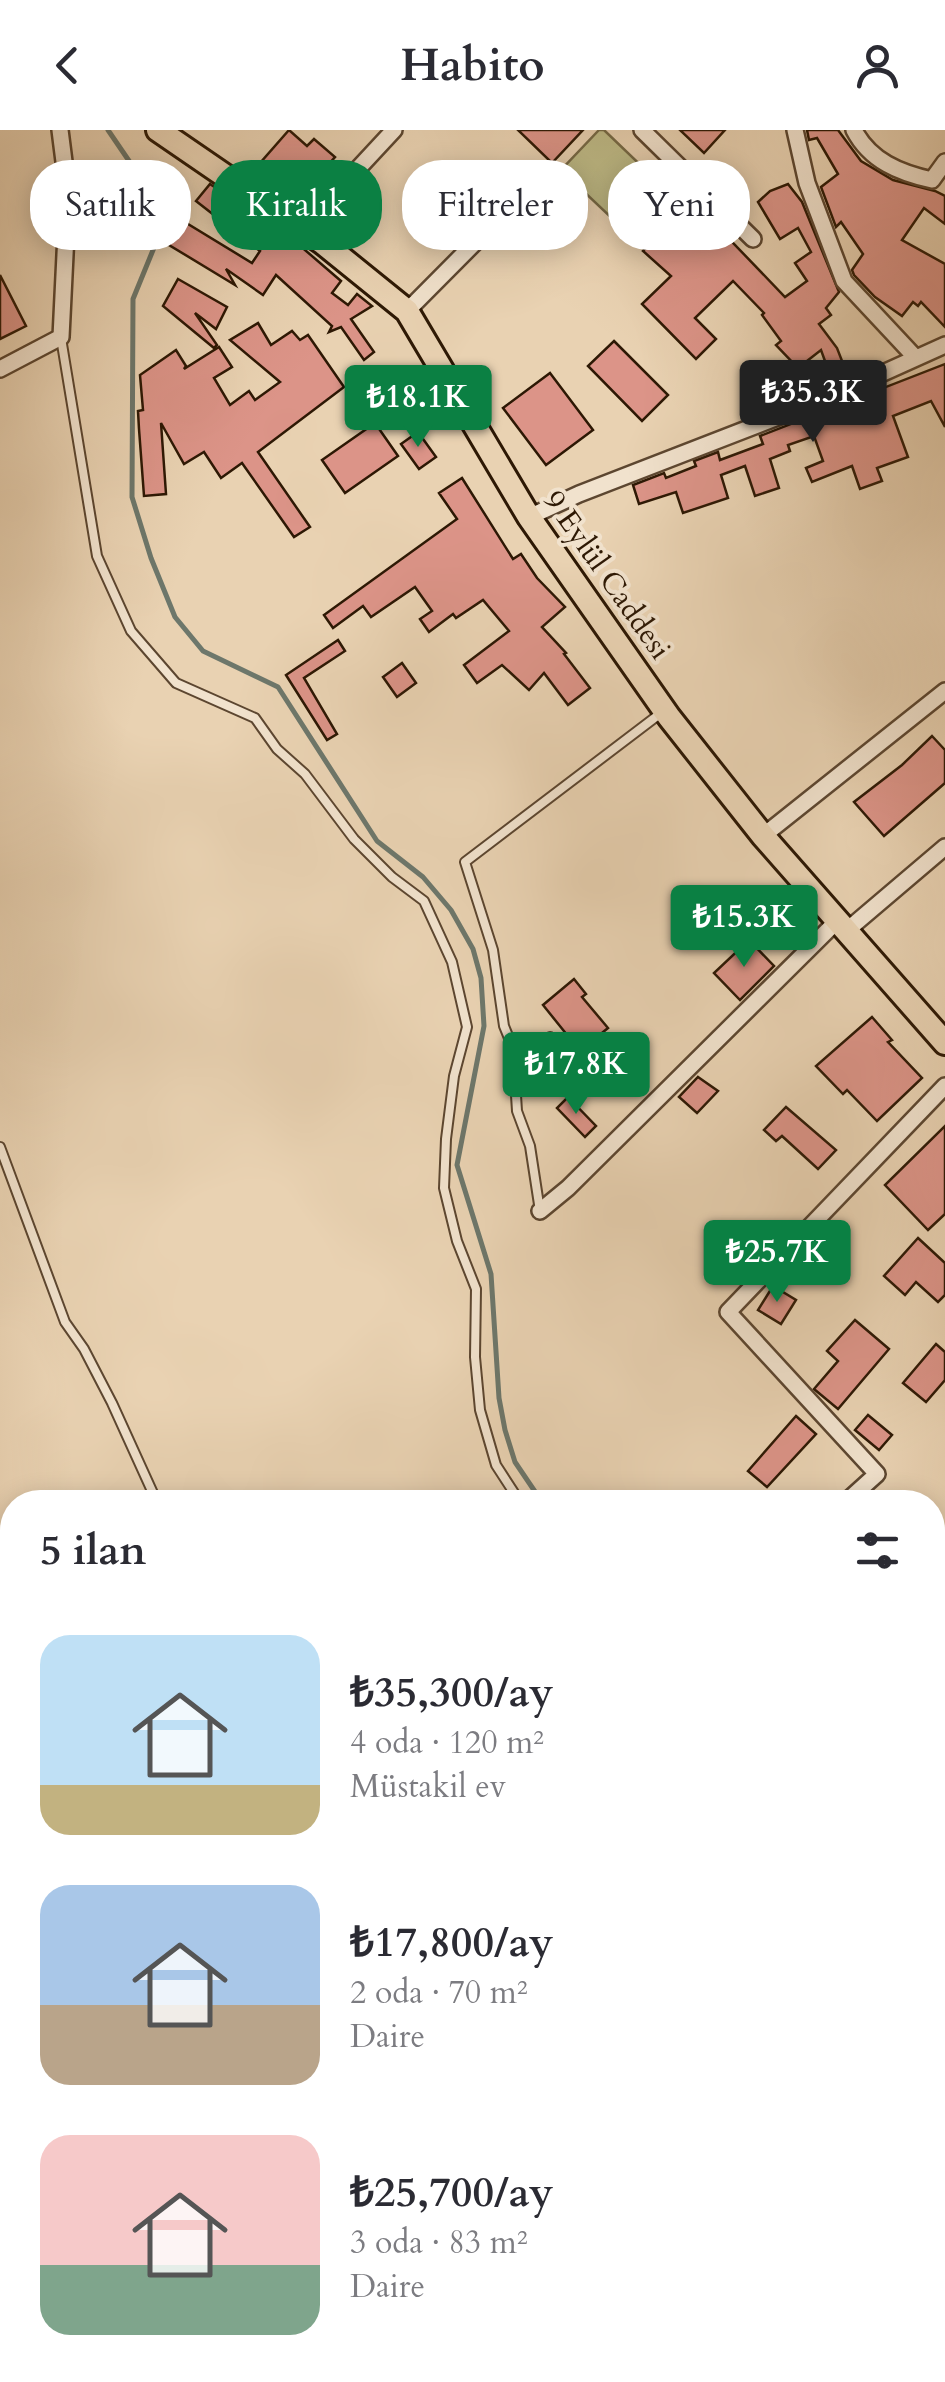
<!DOCTYPE html>
<html lang="tr">
<head>
<meta charset="utf-8">
<style>
  :root { --surface:#fff; --page:#f2f2f3; --text:#2b2b33; --muted:#7c7c81; --accent:#0b8043 }
  body { margin:0; font-family:Cardo,serif; background:var(--page); color:var(--text); height:100vh; display:flex; flex-direction:column; font-size:38px; white-space:nowrap }
  * { box-sizing:border-box; margin:0 }
  p { font-size:32px; color:var(--muted) }
  .icon { flex:none; width:55px; height:55px; fill:none; stroke:currentColor; stroke-width:2; stroke-linecap:round; stroke-linejoin:round }
  .map { position:relative; flex:1; overflow:hidden }
  .side { position:absolute; left:0px; top:1360px; width:945px; height:892px; display:flex; flex-direction:column; background:var(--surface); border-radius:40px 40px 0 0; box-shadow:0 5px 25px #0003 }
  .side>* { flex:none }
  .banner { position:absolute; left:30px; top:30px; width:885px; height:90px; display:flex; gap:20px }
  .price { position:absolute; translate:-50% -85px; padding:0 22px; border-radius:10px; background:var(--accent); color:#fff; font-size:32px; line-height:65px; filter:drop-shadow(0 2px 5px #0008) }
  .price::after { content:''; position:absolute; left:50%; top:60px; width:30px; height:22px; margin-left:-15px; background:inherit; clip-path:polygon(0 0,100% 0,50% 100%) }
  .price.selected { background:#222; color:#fff }
  ul { padding:0; list-style:none }
  li { display:flex; align-items:center; gap:30px; height:250px; padding:0 40px }
  li span { display:grid; place-items:center; flex:none; width:280px; height:200px; border-radius:30px; color:#555 }
  li>.icon { margin-inline-start:auto }
  span .icon { width:120px; height:120px; fill:#fffc; stroke-width:1 }
  li b { font-size:42px }
  h2 { display:flex; justify-content:space-between; align-items:center; height:120px; padding:0 40px; font-size:42px }
  .tag { padding:0 35px; border-radius:40px; background:var(--surface); box-shadow:0 5px 25px #0003; font-size:35px; line-height:90px }
  .tag.selected { background:var(--accent); color:#fff }
  header { display:flex; justify-content:space-between; align-items:center; height:130px; padding:0 40px; background:var(--surface); font-size:45px; font-weight:600 }
  .map>svg:first-child { display:block }
  .green { fill:#bdba87; stroke:#756946; stroke-width:2.5 }
  .lines { fill:none; stroke-linecap:round; stroke-linejoin:round }
  .stream { stroke:#6d776b; stroke-width:5 }
  .building { fill:#dc9488; stroke:#2d1804; stroke-width:2.5 }
  .service-casing { stroke:#5c4630; stroke-width:12 }
  .minor-casing { stroke:#5c4630; stroke-width:20 }
  .primary-casing { stroke:#2d1804; stroke-width:28 }
  .service { stroke:#f1e2cd; stroke-width:8 }
  .minor { stroke:#f1e2cd; stroke-width:15 }
  .primary { stroke:#e9d2b2; stroke-width:22 }
  .labels { text-anchor:middle; dominant-baseline:central; stroke-width:8; stroke-linejoin:round; paint-order:stroke }
  .street-label { font-size:30px; fill:#2d1804; stroke:#f1e2cd }
</style>
</head>
<body>
<header><svg class="icon" aria-label="back" viewBox="0 0 24 24"><path d="M15 5l-7 7 7 7"/></svg>Habito<svg class="icon" aria-label="person" viewBox="0 0 24 24"><circle cx="12" cy="8" r="4"/><path d="M4 21q1-7 8-7t8 7"/></svg></header>
<div class="map">
<svg width="945" height="2252" viewBox="0 0 945 2252">
  <rect width="100%" height="100%" fill="#e9d2b2"/>
  <filter id="stains"><feTurbulence type="fractalNoise" baseFrequency=".002" numOctaves="4"/><feColorMatrix values="0 0 0 0 .2 0 0 0 0 .09 0 0 0 0 .02 0 0 0 .5 -.17"/></filter>
  <radialGradient id="worn" r=".72"><stop offset=".6" stop-color="#630" stop-opacity="0"/><stop offset="1" stop-color="#630" stop-opacity=".3"/></radialGradient>
  <!-- green -->
  <g class="green">
    <path d="M 599,0 L 604,0 L 678,71 L 638,113 L 561,40 Z"/>
    <path d="M 933,1740 L 945,1741 L 945,1871 L 933,1861 Z"/>
  </g>
  <g class="lines">
    <!-- stream -->
    <g class="stream">
      <path d="M 108,0 L 140,47 L 160,103 L 133,169 L 132,367 L 151,428 L 175,487 L 203,521 L 278,557 L 377,711 L 423,747 L 451,780 L 473,819 L 481,848 L 484,896 L 457,1035 L 491,1144 L 499,1268 L 505,1300 L 515,1332 L 542,1372"/>
      <path d="M 932,1722 L 945,1725"/>
    </g>
  </g>
  <!-- building -->
  <g class="building">
    <path d="M 289,0 L 307,16 L 314,9 L 335,27 L 293,74 L 253,41 Z"/>
    <path d="M 518,0 L 583,0 L 552,33 Z"/>
    <path d="M 680,0 L 725,0 L 704,23 Z"/>
    <path d="M 807,0 L 838,0 L 861,31 L 893,50 L 935,61 L 945,66 L 945,94 L 924,78 L 902,110 L 945,134 L 945,197 L 921,172 L 918,176 L 913,172 L 902,186 L 875,167 L 854,145 L 852,140 L 863,124 L 841,92 L 836,97 L 821,57 L 838,44 L 817,8 L 809,10 Z"/>
    <path d="M 210,54 L 298,114 L 341,151 L 332,163 L 348,175 L 357,164 L 372,176 L 351,189 L 374,222 L 364,230 L 341,197 L 329,202 L 332,196 L 276,145 L 263,165 L 226,139 L 235,155 L 169,115 L 183,91 L 252,133 L 260,121 L 196,71 Z"/>
    <path d="M 788,54 L 802,72 L 839,162 L 826,178 L 831,185 L 819,194 L 837,218 L 844,236 L 829,242 L 821,220 L 798,238 L 776,215 L 781,211 L 762,185 L 764,183 L 733,151 L 695,188 L 716,209 L 696,229 L 642,174 L 671,146 L 643,121 L 663,100 L 669,105 L 700,73 L 715,88 L 712,91 L 785,167 L 807,151 L 795,133 L 811,122 L 798,98 L 780,109 L 758,72 L 770,61 Z"/>
    <path d="M 0,145 L 26,196 L 0,209 Z"/>
    <path d="M 178,149 L 227,177 L 216,199 L 195,183 L 217,215 L 214,218 L 163,176 Z"/>
    <path d="M 258,193 L 271,215 L 292,201 L 300,210 L 308,205 L 344,257 L 258,322 L 310,397 L 294,407 L 242,333 L 221,348 L 204,322 L 184,334 L 161,293 L 166,364 L 144,366 L 139,299 L 138,281 L 143,280 L 140,245 L 176,220 L 186,236 L 184,239 L 219,217 L 232,237 L 214,248 L 230,275 L 249,261 L 255,270 L 280,252 L 230,210 Z"/>
    <path d="M 614,211 L 668,265 L 642,291 L 588,236 Z"/>
    <path d="M 945,234 L 945,297 L 931,271 L 893,286 L 908,327 L 877,338 L 882,351 L 860,359 L 852,336 L 812,352 L 806,338 L 823,331 L 814,306 L 788,315 L 790,321 L 770,329 L 779,358 L 755,366 L 745,336 L 721,345 L 728,368 L 683,383 L 676,362 L 639,374 L 633,355 L 664,343 L 666,348 L 696,336 L 694,331 L 718,322 L 720,330 L 763,314 L 760,306 Z"/>
    <path d="M 550,243 L 593,300 L 546,335 L 503,278 Z"/>
    <path d="M 394,252 L 419,268 L 409,286 L 383,270 Z"/>
    <path d="M 375,293 L 398,326 L 345,363 L 322,330 Z"/>
    <path d="M 418,302 L 436,327 L 419,339 L 401,314 Z"/>
    <path d="M 462,348 L 513,429 L 521,424 L 537,448 L 565,477 L 542,497 L 566,523 L 564,524 L 590,558 L 568,575 L 544,543 L 529,560 L 502,535 L 477,553 L 464,535 L 509,501 L 483,470 L 456,488 L 453,484 L 429,502 L 420,489 L 432,481 L 415,457 L 371,487 L 363,476 L 333,498 L 324,485 L 457,389 L 439,363 Z"/>
    <path d="M 338,510 L 345,521 L 304,548 L 337,604 L 327,610 L 286,545 Z"/>
    <path d="M 402,533 L 416,553 L 397,567 L 383,547 Z"/>
    <path d="M 932,606 L 945,620 L 945,653 L 884,706 L 854,672 L 902,635 Z"/>
    <path d="M 763,769 L 777,784 L 750,810 L 736,795 Z"/>
    <path d="M 749,810 L 774,836 L 740,870 L 714,843 Z"/>
    <path d="M 574,849 L 586,864 L 582,867 L 608,898 L 580,921 L 543,875 Z"/>
    <path d="M 872,887 L 892,910 L 888,912 L 922,948 L 877,991 L 847,960 L 843,964 L 816,936 Z"/>
    <path d="M 623,924 L 642,945 L 622,964 L 602,943 Z"/>
    <path d="M 698,947 L 718,961 L 697,983 L 679,967 Z"/>
    <path d="M 568,967 L 596,996 L 585,1007 L 557,978 Z"/>
    <path d="M 786,977 L 836,1020 L 818,1039 L 782,1006 L 776,1011 L 764,1000 Z"/>
    <path d="M 945,996 L 945,1084 L 928,1100 L 885,1055 Z"/>
    <path d="M 918,1108 L 945,1133 L 945,1165 L 938,1172 L 916,1152 L 905,1165 L 884,1146 Z"/>
    <path d="M 773,1156 L 796,1170 L 781,1194 L 758,1180 Z"/>
    <path d="M 855,1190 L 889,1219 L 838,1279 L 814,1259 L 838,1231 L 827,1221 Z"/>
    <path d="M 936,1214 L 945,1222 L 945,1250 L 926,1272 L 903,1253 Z"/>
    <path d="M 868,1285 L 892,1305 L 879,1320 L 855,1300 Z"/>
    <path d="M 796,1286 L 816,1304 L 767,1357 L 748,1341 Z"/>
  </g>
  <g class="lines">
    <defs>
      <g id="service">
        <path d="M 61,208 L 97,426 L 131,501 L 176,553 L 255,588 L 277,619 L 305,644 L 354,709 L 392,747 L 424,771 L 452,832 L 467,897 L 454,946 L 446,1009 L 444,1058 L 457,1111 L 476,1159 L 475,1227 L 480,1280 L 496,1335 L 520,1372"/>
        <path d="M 515,938 L 550,907"/>
        <path d="M 0,1017 L 65,1192 L 84,1219 L 112,1273 L 157,1372"/>
        <path d="M 540,1081 L 530,1016 L 517,981 L 513,918 L 504,896 L 493,820 L 465,732 L 661,583"/>
        <path d="M 932,1692 L 945,1693"/>
      </g>
      <g id="minor">
        <path d="M 642,0 L 753,109"/>
        <path d="M 795,0 L 807,53 L 844,151 L 915,227"/>
        <path d="M 854,0 C 870,31 900,43 932,50 L 945,32"/>
        <path d="M 302,99 L 394,0"/>
        <path d="M 407,181 L 540,47"/>
        <path d="M 0,239 L 61,207 L 68,63 L 60,0"/>
        <path d="M 529,387 L 579,364 L 832,266 L 945,215"/>
        <path d="M 763,706 L 945,561"/>
        <path d="M 845,802 L 945,717"/>
        <path d="M 540,1081 L 568,1058 L 836,792"/>
        <path d="M 846,1372 L 877,1344 L 728,1182 L 945,956"/>
        <path d="M 0,1665 L 12,1694"/>
        <path d="M 932,1874 L 945,1884"/>
        <path d="M 0,2000 L 12,2046"/>
        <path d="M 932,2103 L 945,2094"/>
        <path d="M 66,2240 L 69,2252"/>
        <path d="M 392,2240 L 404,2252"/>
        <path d="M 361,2252 L 383,2240"/>
        <path d="M 722,2252 L 740,2240"/>
      </g>
      <path id="primary" d="M 158,0 L 323,113 L 407,181 L 529,387 L 669,587 L 763,706 L 945,913"/>
    </defs>
    <!-- service casing -->
    <use href="#service" class="service-casing"/>
    <!-- minor casing -->
    <use href="#minor" class="minor-casing"/>
    <!-- primary casing -->
    <use href="#primary" class="primary-casing"/>
    <!-- service -->
    <use href="#service" class="service"/>
    <!-- minor -->
    <use href="#minor" class="minor"/>
    <!-- primary -->
    <use href="#primary" class="primary"/>
  </g>
  <g class="labels">
    <!-- street labels -->
    <g class="street-label">
      <text transform="translate(607 445) rotate(55)">9 Eylül Caddesi</text>
    </g>
  </g>
  <rect width="100%" height="100%" filter="url(#stains)"/>
  <rect width="100%" height="100%" fill="url(#worn)"/>
</svg>
<b class="price selected" style="left:813px;top:315px">₺35.3K</b>
<b class="price" style="left:418px;top:320px">₺18.1K</b>
<b class="price" style="left:744px;top:840px">₺15.3K</b>
<b class="price" style="left:576px;top:987px">₺17.8K</b>
<b class="price" style="left:777px;top:1175px">₺25.7K</b>
<div class="banner">
<a class="tag">Satılık</a>
<a class="tag selected">Kiralık</a>
<a class="tag">Filtreler</a>
<a class="tag">Yeni</a>
</div>
<section class="side">
<h2>5 ilan<svg class="icon" aria-label="filters" viewBox="0 0 24 24"><path d="M4 7h16M4 17h16"/><circle cx="9" cy="7" r="2"/><circle cx="15" cy="17" r="2"/></svg></h2>
<ul>
<li><span style="background:linear-gradient(#bfe0f5 75%,#c2b280 0)"><svg class="icon" aria-label="home" viewBox="0 0 24 24"><path d="M3 11l9-7 9 7M6 9v11h12V9"/></svg></span><div><b>₺35,300/ay</b><p>4 oda · 120 m²</p><p>Müstakil ev</p></div></li>
<li><span style="background:linear-gradient(#a9c7e8 60%,#b9a48a 0)"><svg class="icon" aria-label="home" viewBox="0 0 24 24"><path d="M3 11l9-7 9 7M6 9v11h12V9"/></svg></span><div><b>₺17,800/ay</b><p>2 oda · 70 m²</p><p>Daire</p></div></li>
<li><span style="background:linear-gradient(#f6c9c9 65%,#7fa58c 0)"><svg class="icon" aria-label="home" viewBox="0 0 24 24"><path d="M3 11l9-7 9 7M6 9v11h12V9"/></svg></span><div><b>₺25,700/ay</b><p>3 oda · 83 m²</p><p>Daire</p></div></li>
</ul>
</section>
</div>
</body>
</html>
